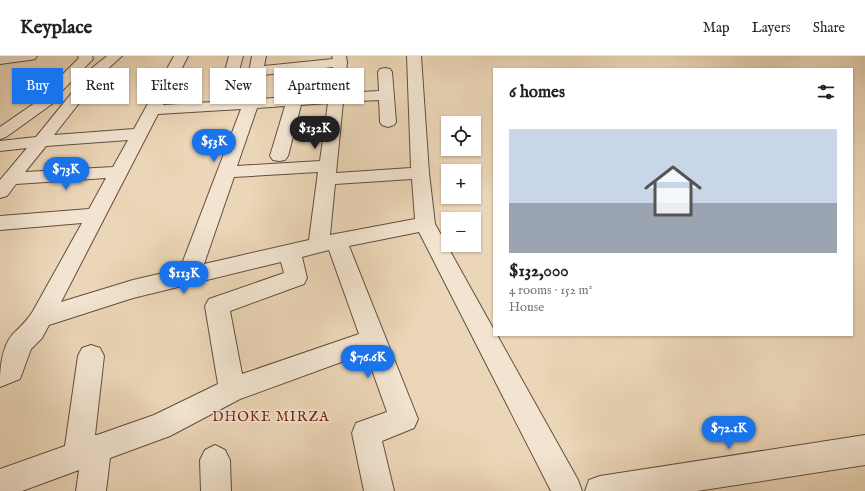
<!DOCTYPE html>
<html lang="en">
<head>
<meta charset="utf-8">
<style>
  :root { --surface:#fff; --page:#f6f6f6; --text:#222; --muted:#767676; --line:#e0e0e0; --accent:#1a73e8 }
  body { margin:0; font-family:"IM FELL English",serif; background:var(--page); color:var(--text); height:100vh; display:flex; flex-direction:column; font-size:15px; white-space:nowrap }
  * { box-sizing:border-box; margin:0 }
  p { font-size:13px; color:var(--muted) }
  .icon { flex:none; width:22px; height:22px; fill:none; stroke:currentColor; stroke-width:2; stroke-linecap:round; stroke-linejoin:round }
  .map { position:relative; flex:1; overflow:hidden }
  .drawer { position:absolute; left:493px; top:12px; width:360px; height:268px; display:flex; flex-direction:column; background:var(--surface); border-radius:0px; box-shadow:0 1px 3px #0004 }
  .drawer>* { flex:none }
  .guide { position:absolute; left:12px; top:12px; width:380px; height:36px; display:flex; gap:8px }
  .buttons { position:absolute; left:441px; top:60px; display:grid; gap:8px }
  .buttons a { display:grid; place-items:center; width:40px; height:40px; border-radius:0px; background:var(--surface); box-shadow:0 1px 3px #0004; font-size:20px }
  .price { position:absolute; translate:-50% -34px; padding:0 9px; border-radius:14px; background:var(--accent); color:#fff; font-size:13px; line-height:26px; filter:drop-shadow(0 1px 2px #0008) }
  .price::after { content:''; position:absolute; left:50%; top:24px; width:12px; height:9px; margin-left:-6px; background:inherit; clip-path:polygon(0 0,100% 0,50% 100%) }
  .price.on { background:#222; color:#fff }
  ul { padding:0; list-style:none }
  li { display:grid; align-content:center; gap:8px; height:212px; padding:0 16px }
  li+li { border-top:1px solid var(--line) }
  li span { display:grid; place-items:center; height:124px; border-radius:0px; color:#555 }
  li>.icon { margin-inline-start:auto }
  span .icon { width:72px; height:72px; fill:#fffc; stroke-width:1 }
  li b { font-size:17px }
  h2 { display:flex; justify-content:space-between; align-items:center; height:48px; padding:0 16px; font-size:17px }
  .pill { padding:0 14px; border-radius:0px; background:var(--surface); box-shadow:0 1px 3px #0004; font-size:14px; line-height:36px }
  .pill.on { background:var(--accent); color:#fff }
  header { display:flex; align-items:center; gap:24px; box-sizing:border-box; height:56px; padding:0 20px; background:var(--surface); border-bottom:1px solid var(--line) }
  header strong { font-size:19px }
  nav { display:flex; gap:22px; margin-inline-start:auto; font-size:14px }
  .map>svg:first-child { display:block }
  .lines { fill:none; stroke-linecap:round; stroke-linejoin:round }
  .minor-casing { stroke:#634e40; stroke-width:2 }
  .minor { fill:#f2e4d0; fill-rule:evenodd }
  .labels { text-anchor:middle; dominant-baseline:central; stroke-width:3; stroke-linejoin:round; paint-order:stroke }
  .near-neighbourhood-label { font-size:14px; letter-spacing:1px; fill:#7a1f14; stroke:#f2e4d0 }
</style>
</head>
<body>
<header>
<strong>Keyplace</strong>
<nav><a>Map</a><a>Layers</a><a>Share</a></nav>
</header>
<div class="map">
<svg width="865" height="435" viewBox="0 0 865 435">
  <rect width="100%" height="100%" fill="#ebd6b7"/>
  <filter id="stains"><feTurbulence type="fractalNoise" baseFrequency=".005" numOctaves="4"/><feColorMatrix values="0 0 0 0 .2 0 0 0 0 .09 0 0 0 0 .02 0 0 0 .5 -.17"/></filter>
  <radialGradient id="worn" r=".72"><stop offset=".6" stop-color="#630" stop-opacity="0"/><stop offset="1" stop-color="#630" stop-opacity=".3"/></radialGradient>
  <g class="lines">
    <defs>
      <g id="minor">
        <path d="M 0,0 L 37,0 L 35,3 L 30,4 L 0,8 Z"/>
        <path d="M 78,0 L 92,0 L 93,3 L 60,37 L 52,48 L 6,81 L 0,83 L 0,71 L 42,42 L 50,31 L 79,2 Z"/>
        <path d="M 107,0 L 122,0 L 102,18 L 54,79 L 134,73 L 174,0 L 188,0 L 163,49 L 244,44 L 252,0 L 266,0 L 264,10 L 333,3 L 332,0 L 346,0 L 347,6 L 344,37 L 379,35 L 378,16 L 380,13 L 385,12 L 390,13 L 392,16 L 396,66 L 394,69 L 388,71 L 382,69 L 380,66 L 379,44 L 343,46 L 336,117 L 411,112 L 407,0 L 421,0 L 429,117 L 435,168 L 494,274 L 494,279 L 497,279 L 578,424 L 582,435 L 551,435 L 419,176 L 349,190 L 418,363 L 414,372 L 382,385 L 394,435 L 364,435 L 352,377 L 356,367 L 387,356 L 366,297 L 240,343 L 170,380 L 110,402 L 106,435 L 76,435 L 79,414 L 22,435 L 0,435 L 0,413 L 65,390 L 78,300 L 82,292 L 91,289 L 100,292 L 104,300 L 95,379 L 97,379 L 154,359 L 218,328 L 205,250 L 209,243 L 284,217 L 281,206 L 133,242 L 49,269 L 42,282 L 31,293 L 20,323 L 0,331 C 0,314 1,293 12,279 C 20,271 27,265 33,255 L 82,167 L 0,174 L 0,160 L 89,153 L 106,122 L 16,128 L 7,140 L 0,142 L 0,124 L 27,92 L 0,95 L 0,85 L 36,81 L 92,12 ZM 333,11 L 329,38 L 259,43 L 263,19 ZM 328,47 L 320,105 L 237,110 L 257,52 L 285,50 L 270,100 L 273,104 L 279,105 L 285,104 L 288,100 L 301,49 ZM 241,53 L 180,213 L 133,224 L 61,246 L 158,58 ZM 128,84 L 113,111 L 25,116 L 46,90 ZM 318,116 L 309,184 L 204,208 L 234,121 ZM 412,123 L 415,163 L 330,179 L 335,128 ZM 329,194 L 359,278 L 242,318 L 230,255 L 304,228 L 307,222 L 302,201 Z"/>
        <path d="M 229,0 L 243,0 L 236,26 L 234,29 L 229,30 L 224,29 L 222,26 Z"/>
        <path d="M 865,379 L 865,409 L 697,435 L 585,435 L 589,424 L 600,420 Z"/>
        <path d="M 215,389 L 225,394 L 230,404 L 231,435 L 201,435 L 200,404 L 205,394 Z"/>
      </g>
    </defs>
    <!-- minor casing -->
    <use href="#minor" class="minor-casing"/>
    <!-- minor -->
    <use href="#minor" class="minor"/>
  </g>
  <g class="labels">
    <!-- near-neighbourhood labels -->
    <g class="near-neighbourhood-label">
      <text x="271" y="361">DHOKE MIRZA</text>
    </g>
  </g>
  <rect width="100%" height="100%" filter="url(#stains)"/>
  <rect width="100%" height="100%" fill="url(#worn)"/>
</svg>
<div class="buttons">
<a><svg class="icon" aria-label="locate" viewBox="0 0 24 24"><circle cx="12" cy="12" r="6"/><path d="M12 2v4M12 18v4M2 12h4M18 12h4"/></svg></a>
<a>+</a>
<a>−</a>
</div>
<b class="price on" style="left:315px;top:94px">$132K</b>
<b class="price" style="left:214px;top:107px">$53K</b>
<b class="price" style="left:66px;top:135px">$73K</b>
<b class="price" style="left:184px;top:239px">$113K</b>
<b class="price" style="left:368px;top:323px">$76.6K</b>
<b class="price" style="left:729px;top:394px">$72.1K</b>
<div class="guide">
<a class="pill on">Buy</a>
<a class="pill">Rent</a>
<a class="pill">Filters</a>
<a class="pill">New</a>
<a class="pill">Apartment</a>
</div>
<section class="drawer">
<h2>6 homes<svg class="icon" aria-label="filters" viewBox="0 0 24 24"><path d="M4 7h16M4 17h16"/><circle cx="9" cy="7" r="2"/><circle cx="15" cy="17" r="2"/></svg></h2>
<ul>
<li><span style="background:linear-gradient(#c9d6e8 60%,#9aa5b1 0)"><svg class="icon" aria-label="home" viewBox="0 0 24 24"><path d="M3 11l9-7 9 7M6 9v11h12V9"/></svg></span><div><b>$132,000</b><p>4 rooms · 152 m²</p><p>House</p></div></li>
</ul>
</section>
</div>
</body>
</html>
